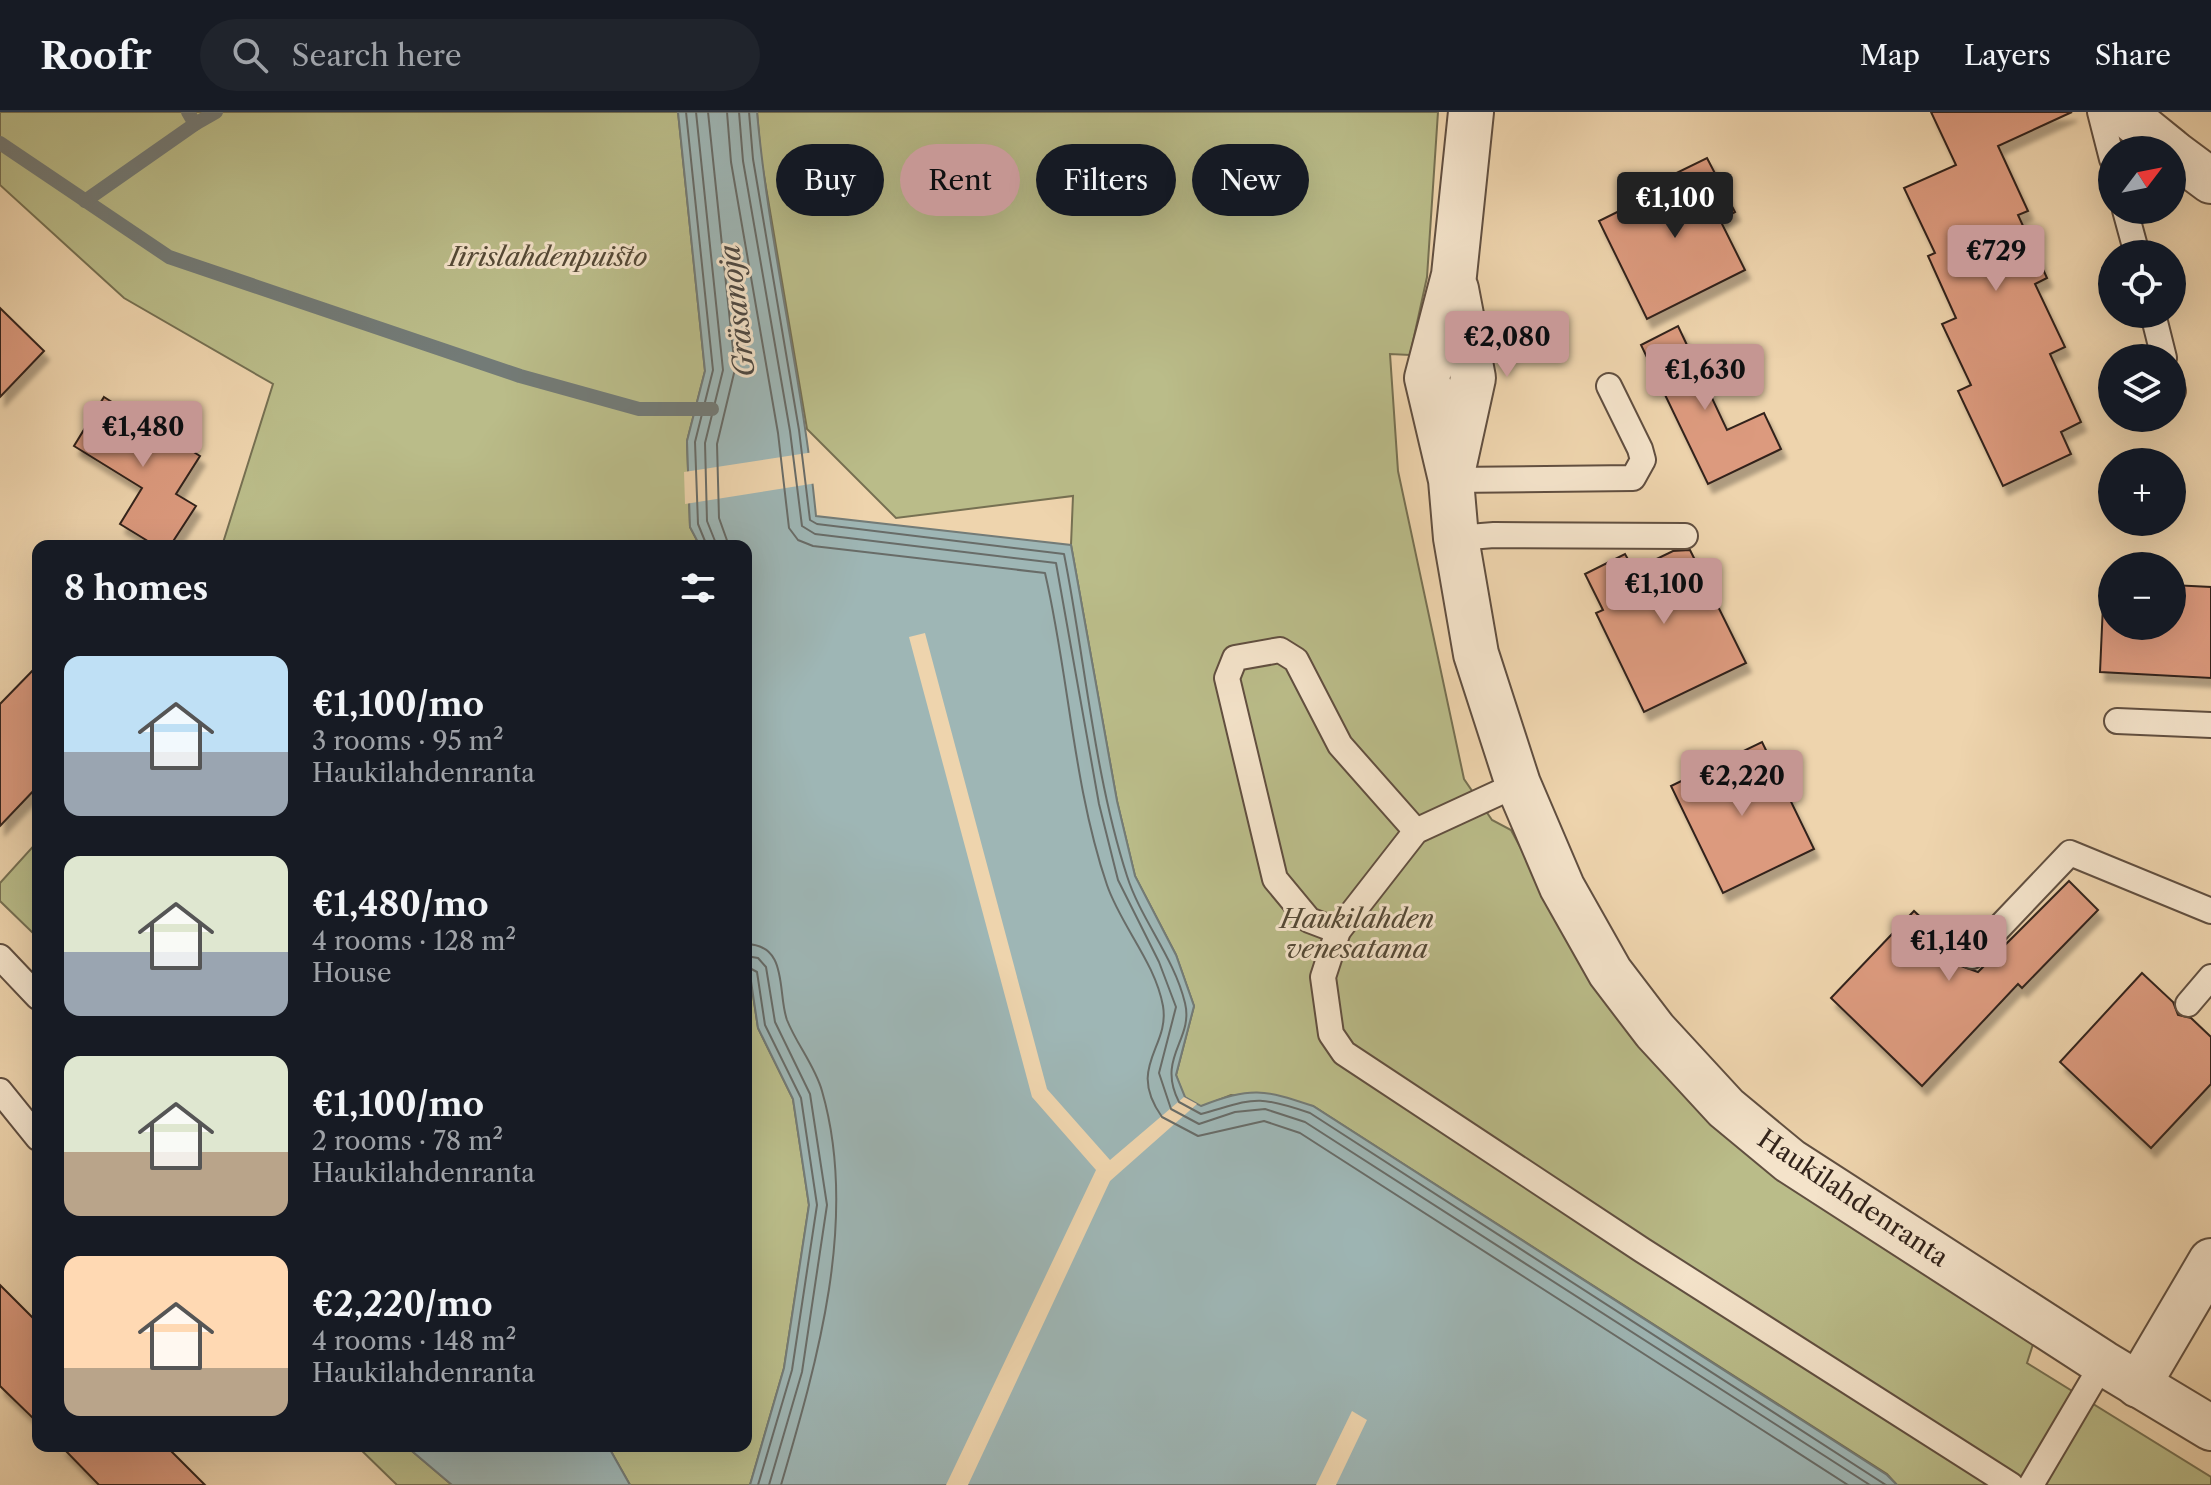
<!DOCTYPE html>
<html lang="en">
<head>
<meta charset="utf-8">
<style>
  :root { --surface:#171b24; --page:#20242c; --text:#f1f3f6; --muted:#9ea1a6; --line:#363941; --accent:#c59692 }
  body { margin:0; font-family:"Libre Caslon Text",serif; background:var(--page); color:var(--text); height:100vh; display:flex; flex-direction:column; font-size:30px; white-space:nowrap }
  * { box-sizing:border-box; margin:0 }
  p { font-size:26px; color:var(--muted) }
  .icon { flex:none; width:44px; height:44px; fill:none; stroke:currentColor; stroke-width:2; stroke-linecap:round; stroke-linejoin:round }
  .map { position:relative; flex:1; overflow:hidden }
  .panel { position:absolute; left:32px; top:428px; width:720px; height:912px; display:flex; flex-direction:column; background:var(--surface); border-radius:16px; box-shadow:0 8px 32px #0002 }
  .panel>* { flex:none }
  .guide { position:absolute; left:776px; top:32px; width:760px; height:72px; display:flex; gap:16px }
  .needle { width:52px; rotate:58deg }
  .tools { position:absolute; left:2098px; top:24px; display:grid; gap:16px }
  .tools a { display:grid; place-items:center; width:88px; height:88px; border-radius:50%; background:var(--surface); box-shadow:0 8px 32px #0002; font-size:40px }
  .price { position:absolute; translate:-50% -68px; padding:0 18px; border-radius:8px; background:var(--accent); color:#111; font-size:26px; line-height:52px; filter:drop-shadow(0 2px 4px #0008) }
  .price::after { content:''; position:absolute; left:50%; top:48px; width:24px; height:18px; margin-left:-12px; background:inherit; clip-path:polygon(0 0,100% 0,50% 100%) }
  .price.on { background:#222; color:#fff }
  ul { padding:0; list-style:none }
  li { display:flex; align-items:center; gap:24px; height:200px; padding:0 32px }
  li span { display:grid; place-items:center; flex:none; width:224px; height:160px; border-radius:16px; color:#555 }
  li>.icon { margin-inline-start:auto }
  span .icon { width:96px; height:96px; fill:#fffc; stroke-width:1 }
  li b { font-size:34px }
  h2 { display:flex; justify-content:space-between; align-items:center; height:96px; padding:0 32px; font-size:34px }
  .chip { padding:0 28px; border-radius:36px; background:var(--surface); box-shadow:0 8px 32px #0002; font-size:28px; line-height:72px }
  .chip.on { background:var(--accent); color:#111 }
  header { display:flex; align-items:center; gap:48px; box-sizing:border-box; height:112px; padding:0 40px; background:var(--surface); border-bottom:2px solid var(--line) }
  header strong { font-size:38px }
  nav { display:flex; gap:44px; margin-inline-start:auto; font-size:28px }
  .search { width:560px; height:72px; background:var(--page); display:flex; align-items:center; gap:20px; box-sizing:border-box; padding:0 28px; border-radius:44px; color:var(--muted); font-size:30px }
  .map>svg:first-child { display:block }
  .green { fill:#babc89; stroke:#767052; stroke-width:2 }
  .water { fill:#9eb6b5; stroke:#737b77; stroke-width:2 }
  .pier { fill:#eed4ad }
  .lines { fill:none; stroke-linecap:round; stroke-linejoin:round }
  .shore { stroke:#686c68; stroke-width:2 }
  .stream { stroke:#737b77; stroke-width:14 }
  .building { fill:#dc9a7e; stroke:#32231b; stroke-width:2; filter:url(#shadow) }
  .service-casing { stroke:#614f40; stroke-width:28 }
  .minor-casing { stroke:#614f40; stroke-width:48 }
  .tertiary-casing { stroke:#614f40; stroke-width:48 }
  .service { stroke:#f4e3ca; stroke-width:24 }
  .minor { stroke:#f4e3ca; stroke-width:44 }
  .tertiary { stroke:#f4e3ca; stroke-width:44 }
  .labels { text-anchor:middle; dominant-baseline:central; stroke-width:6; stroke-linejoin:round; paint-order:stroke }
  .park-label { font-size:26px; font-style:italic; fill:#544936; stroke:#f4e3ca }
  .street-label { font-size:26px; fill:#32231b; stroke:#f4e3ca }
  .water-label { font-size:28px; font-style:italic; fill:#4d4842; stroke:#f4e3ca }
</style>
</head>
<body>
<header>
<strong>Roofr</strong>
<div class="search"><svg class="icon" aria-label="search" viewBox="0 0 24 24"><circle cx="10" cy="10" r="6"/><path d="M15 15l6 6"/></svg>Search here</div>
<nav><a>Map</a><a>Layers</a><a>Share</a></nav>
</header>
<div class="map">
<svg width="2211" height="1373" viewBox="0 0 2211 1373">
  <defs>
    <filter id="shadow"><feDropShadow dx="5" dy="9" stdDeviation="2" flood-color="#0004"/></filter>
  </defs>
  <rect width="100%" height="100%" fill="#eed4ad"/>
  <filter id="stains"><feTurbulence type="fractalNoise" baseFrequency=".0025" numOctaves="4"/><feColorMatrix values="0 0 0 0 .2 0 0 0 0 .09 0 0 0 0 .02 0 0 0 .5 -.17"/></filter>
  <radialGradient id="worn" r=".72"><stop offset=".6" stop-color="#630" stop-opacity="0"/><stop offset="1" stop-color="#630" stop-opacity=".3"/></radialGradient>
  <!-- green -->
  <g class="green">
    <path d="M 0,0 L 678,0 L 705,259 L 687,329 L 690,415 L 700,434 L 222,434 L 273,272 L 124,186 L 0,73 Z"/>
    <path d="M 757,0 L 1438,0 L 1427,165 L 1410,243 L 1390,242 L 1398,359 L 1464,667 L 1492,708 L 1511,718 L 1573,833 L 1658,948 L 2035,1226 L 2027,1251 L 2211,1365 L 2211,1373 L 1897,1373 L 1887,1362 L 1313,994 L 1231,983 L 1201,995 L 1184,985 L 1176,963 L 1194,894 L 1176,843 L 1135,764 L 1117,689 L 1071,433 L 1073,384 L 896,406 L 807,317 L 761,46 Z"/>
    <path d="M 38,729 L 38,826 L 0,789 L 0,771 Z"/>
    <path d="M 746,836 L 758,916 L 793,987 L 809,1093 L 784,1256 L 750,1373 L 630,1373 L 608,1334 L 746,1334 Z"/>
    <path d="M 357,1334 L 406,1334 L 452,1373 L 397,1373 Z"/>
  </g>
  <!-- water -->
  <g class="water">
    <path d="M 678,0 L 757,0 C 769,135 803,268 816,404 L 1071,433 L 1117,689 L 1135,764 L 1176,843 L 1194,894 L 1176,963 L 1185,985 L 1201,994 C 1251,975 1263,977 1313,994 L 1887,1363 L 1897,1373 L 750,1373 L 784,1256 L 809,1093 L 793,987 L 758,916 L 746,836 L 746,434 L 700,434 L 690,415 L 687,329 L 705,259 Z"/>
    <path d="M 406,1334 L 608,1334 L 630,1373 L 452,1373 Z"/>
  </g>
  <!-- pier -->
  <g class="pier">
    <path d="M 814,340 L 817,371 L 685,392 L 684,360 Z"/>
    <path d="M 925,521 L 1047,977 L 1110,1048 L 1184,985 L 1197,992 L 1110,1069 L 968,1373 L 946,1373 L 1096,1058 L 1032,985 L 909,525 Z"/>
    <path d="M 1352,1299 L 1367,1308 L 1336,1373 L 1316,1373 Z"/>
  </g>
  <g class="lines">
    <!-- shore -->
    <g class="shore">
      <path d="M 686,0 L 713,258 L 695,330 L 698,412 L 707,434"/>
      <path d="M 696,0 L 723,258 L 705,331 L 707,409 L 717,434"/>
      <path d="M 708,0 L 735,257 L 717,332 L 719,406 L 729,434"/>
      <path d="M 727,0 L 731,50 L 778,321 L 789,416 L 798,428 L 813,434 L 1045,461 C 1069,564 1073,673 1107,773 C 1121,814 1155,850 1163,894 C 1170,936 1126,954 1162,1005 L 1198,1024 L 1264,1009 L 1300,1021 L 1848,1373"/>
      <path d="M 739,0 L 743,49 L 790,319 L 802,414 L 815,422 L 1056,451 L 1099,692 L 1118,768 L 1159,850 L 1176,895 L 1159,961 L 1171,997 L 1199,1012 L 1235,1000 L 1265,997 L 1305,1010 L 1870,1373"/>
      <path d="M 749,0 L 753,47 L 799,318 L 810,408 L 817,412 L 1064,442 C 1085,547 1094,662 1127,764 C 1141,808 1174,845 1185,891 C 1194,928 1156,945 1179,990 L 1201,1002 C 1255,987 1254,982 1310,1001 L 1886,1373"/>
      <path d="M 746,832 C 789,833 777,880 787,908 C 797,933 815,954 822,979 C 859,1107 817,1250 781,1373"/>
      <path d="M 746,844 L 758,846 L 766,855 L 775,910 L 810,982 L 827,1093 L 802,1260 L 769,1373"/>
      <path d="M 746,854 L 757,860 L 765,913 L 801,986 L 817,1093 L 792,1258 L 758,1373"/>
    </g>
    <!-- stream -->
    <g class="stream">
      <path d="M 195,12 L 216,0"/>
      <path d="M 0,31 L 169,145 L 520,264 L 639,297 L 712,297"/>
      <path d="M 85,89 L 195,12 L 188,0"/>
    </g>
  </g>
  <!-- building -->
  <g class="building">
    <path d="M 1931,0 L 2072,0 L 1998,34 L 2028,99 L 2018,103 L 2047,166 L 2035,172 L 2065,235 L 2050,242 L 2081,310 L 2061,320 L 2071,342 L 2003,374 L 1958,279 L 1971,273 L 1942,212 L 1956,206 L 1928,144 L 1935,141 L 1904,76 L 1956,53 Z"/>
    <path d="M 1707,46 L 1735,100 L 1720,108 L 1745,158 L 1647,207 L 1599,109 L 1660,79 L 1656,71 Z"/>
    <path d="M 0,196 L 44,239 L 0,285 Z"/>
    <path d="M 1678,214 L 1727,318 L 1764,301 L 1781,337 L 1708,372 L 1641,233 Z"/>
    <path d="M 104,285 L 153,316 L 169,311 L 176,329 L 200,344 L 176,382 L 196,394 L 170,434 L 156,434 L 120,412 L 142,376 L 74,334 Z"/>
    <path d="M 1690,438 L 1746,551 L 1644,600 L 1596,501 L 1603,498 L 1585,462 L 1625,442 L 1634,458 L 1673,439 Z"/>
    <path d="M 2104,470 L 2112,470 L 2112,514 L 2172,514 L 2172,473 L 2211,475 L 2211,566 L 2100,560 Z"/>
    <path d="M 38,553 L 38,674 L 0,714 L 0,592 Z"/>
    <path d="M 1762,630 L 1814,737 L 1723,781 L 1671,674 Z"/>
    <path d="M 2069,769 L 2098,798 L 2022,876 L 2018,872 L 1922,974 L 1831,886 L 1914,799 L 1958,840 L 1961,854 L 1978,860 Z"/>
    <path d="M 2142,861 L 2173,890 L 2178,903 L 2191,906 L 2211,925 L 2211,972 L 2151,1036 L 2060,950 Z"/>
    <path d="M 0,1173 L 38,1211 L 38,1311 L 0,1274 Z"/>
    <path d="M 61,1334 L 166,1334 L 205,1373 L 99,1373 Z"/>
  </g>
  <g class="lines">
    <defs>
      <g id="service">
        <path d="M 2100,0 L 2112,47"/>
        <path d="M 2125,98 L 2137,142"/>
        <path d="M 2153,202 L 2164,246"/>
        <path d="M 2172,275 L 2173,279"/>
        <path d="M 1451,368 L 1633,366 L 1643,348 L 1640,337 L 1609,274"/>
        <path d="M 1456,426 L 1494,423 L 1685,424"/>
        <path d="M 2117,609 L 2211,613"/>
        <path d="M 1518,672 L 1416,719 L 1338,819 L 1323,865 L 1331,922 L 1344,941 L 1642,1138 L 2011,1373"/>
        <path d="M 1338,819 L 1309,808 L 1275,767 L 1227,566 L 1235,546 L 1280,538 L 1296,548 L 1340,633 L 1416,719"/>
        <path d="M 1972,844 L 2070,741 L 2211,799"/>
        <path d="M 0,845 L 38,885"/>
        <path d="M 2188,892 L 2211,865"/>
        <path d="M 0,979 L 38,1026"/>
        <path d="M 2031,1373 L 2103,1251"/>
      </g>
      <g id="minor">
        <path d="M 2123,0 L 2170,38"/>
        <path d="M 2172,40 L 2211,69"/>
        <path d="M 2138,1273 L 2211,1149"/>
      </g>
      <g id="tertiary">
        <path d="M 1471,0 L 1454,163 L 1427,266 L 1451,368 L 1456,426 L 1476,542 L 1518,672 L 1562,775 L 1610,860 L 1655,919 L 1726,996 L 1790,1049 L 2103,1251 L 2211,1316"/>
        <path d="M 1453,357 L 1473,266 L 1456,177"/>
      </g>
    </defs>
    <!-- service casing -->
    <use href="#service" class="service-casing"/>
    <!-- minor casing -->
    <use href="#minor" class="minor-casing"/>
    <!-- tertiary casing -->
    <use href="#tertiary" class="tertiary-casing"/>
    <!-- service -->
    <use href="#service" class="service"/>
    <!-- minor -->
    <use href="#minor" class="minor"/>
    <!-- tertiary -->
    <use href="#tertiary" class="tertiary"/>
  </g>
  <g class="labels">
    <!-- park labels -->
    <g class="park-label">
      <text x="548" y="145">Iirislahdenpuisto</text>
      <text x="1357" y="807">Haukilahden<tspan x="1357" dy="30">venesatama</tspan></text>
    </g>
    <!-- street labels -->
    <g class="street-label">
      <text transform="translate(1853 1086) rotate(34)">Haukilahdenranta</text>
    </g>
    <!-- water labels -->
    <g class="water-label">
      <text transform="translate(737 199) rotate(-97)">Gräsanoja</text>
    </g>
  </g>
  <rect width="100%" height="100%" filter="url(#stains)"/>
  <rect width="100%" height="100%" fill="url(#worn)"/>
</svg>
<div class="tools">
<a><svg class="needle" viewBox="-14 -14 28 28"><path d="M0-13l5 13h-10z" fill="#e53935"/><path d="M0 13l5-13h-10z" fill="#9ea1a6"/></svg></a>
<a><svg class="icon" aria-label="locate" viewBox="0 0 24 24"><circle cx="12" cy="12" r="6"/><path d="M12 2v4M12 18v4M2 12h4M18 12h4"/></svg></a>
<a><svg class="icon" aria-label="layers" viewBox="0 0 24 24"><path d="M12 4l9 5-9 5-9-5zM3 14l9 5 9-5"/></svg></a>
<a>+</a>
<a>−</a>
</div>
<b class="price on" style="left:1675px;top:128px">€1,100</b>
<b class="price" style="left:1996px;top:181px">€729</b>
<b class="price" style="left:1507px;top:267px">€2,080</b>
<b class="price" style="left:1705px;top:300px">€1,630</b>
<b class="price" style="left:143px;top:357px">€1,480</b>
<b class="price" style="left:1664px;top:514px">€1,100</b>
<b class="price" style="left:1742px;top:706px">€2,220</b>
<b class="price" style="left:1949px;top:871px">€1,140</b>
<div class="guide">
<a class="chip">Buy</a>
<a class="chip on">Rent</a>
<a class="chip">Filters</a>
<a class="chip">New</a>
</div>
<section class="panel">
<h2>8 homes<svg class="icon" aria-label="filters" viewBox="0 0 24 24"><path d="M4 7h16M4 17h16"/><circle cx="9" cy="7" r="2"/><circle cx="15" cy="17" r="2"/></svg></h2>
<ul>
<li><span style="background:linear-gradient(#bfe0f5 60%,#9aa5b1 0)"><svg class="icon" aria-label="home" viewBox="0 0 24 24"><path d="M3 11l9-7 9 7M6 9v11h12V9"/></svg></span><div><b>€1,100/mo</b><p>3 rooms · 95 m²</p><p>Haukilahdenranta</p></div></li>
<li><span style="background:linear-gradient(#dfe7d0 60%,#9aa5b1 0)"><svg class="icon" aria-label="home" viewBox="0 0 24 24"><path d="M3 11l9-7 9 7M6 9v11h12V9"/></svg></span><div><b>€1,480/mo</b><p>4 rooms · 128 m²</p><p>House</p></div></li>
<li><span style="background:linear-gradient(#dfe7d0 60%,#b9a48a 0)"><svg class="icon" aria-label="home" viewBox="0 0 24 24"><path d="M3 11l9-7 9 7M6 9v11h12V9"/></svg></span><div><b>€1,100/mo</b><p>2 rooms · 78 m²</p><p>Haukilahdenranta</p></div></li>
<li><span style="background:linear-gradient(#ffd9b3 70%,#b9a48a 0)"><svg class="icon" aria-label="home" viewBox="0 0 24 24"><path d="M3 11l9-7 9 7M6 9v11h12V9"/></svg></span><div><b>€2,220/mo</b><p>4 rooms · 148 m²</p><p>Haukilahdenranta</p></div></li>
</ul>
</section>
</div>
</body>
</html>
